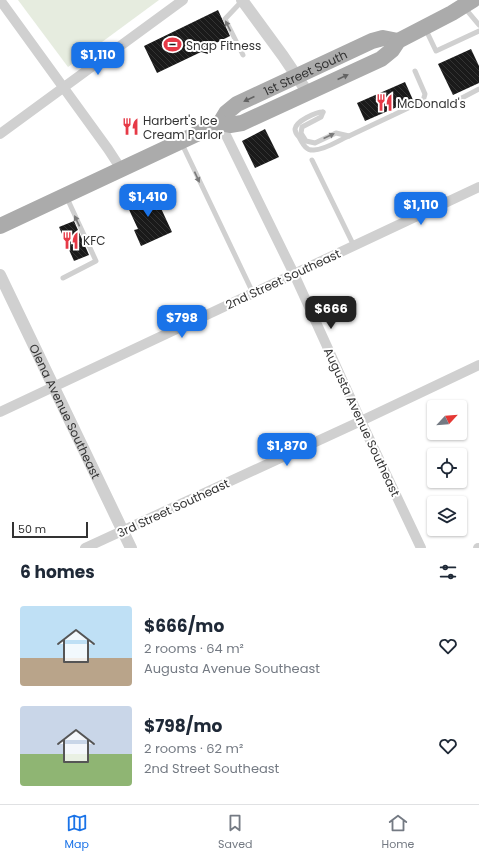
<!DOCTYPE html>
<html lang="en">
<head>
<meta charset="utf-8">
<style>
  :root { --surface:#fff; --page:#f2f2f3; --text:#1f2937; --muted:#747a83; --line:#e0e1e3; --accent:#1a73e8 }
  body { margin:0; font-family:Poppins,sans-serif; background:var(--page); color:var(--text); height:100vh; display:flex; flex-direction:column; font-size:15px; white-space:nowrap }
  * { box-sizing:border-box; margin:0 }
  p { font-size:13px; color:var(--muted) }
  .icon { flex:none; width:22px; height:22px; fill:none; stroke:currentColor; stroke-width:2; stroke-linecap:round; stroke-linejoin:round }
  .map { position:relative; height:548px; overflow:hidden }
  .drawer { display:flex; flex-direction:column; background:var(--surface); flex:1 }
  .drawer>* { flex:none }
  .needle { width:26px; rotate:64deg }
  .fabs { position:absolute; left:427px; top:400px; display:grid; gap:8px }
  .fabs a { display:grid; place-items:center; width:40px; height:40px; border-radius:4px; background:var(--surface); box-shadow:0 1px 3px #0004; font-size:20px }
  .scale { position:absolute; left:12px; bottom:10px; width:76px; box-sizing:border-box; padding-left:4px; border:2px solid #333; border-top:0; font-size:11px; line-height:14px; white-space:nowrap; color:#333; -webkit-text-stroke:3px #fff; paint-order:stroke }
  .price { position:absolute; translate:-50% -34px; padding:0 9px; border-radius:8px; background:var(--accent); color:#fff; font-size:13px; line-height:26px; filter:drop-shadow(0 1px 2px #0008) }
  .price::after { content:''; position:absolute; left:50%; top:24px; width:12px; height:9px; margin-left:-6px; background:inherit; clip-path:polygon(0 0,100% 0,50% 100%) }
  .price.selected { background:#222; color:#fff }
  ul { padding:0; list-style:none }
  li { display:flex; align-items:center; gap:12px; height:100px; padding:0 20px }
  li span { display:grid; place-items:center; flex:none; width:112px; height:80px; border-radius:4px; color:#555 }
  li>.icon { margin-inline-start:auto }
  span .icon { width:48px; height:48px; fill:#fffc; stroke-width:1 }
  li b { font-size:17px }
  h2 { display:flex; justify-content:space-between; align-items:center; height:48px; padding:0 20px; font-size:17px }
  .tabs { display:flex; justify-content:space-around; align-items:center; height:56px; border-top:1px solid var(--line); background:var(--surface); font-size:11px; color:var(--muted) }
  .tabs a { display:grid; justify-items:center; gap:2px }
  .tabs .selected { color:var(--accent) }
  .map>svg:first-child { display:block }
  .green { fill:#e6ecdf }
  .building { fill:url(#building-back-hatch) }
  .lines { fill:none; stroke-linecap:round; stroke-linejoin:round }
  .service { stroke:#d0d0d0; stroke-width:5 }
  .minor { stroke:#d0d0d0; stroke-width:10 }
  .tertiary { stroke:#d0d0d0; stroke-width:12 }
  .primary { stroke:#ababab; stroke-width:16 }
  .oneway { fill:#7a7a7a }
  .oneway2 { fill:#636363 }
  .labels { text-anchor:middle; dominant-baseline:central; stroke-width:4; stroke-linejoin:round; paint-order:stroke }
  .poi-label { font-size:12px; fill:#333; stroke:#fff; text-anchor:start }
  .street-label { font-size:12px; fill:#333; stroke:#fff }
</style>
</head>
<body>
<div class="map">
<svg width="479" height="548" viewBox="0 0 479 548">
  <defs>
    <pattern id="building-back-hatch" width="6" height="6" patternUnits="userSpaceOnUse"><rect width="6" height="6" fill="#1a1a1a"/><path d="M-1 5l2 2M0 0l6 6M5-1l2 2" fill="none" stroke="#333"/></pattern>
  </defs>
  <rect width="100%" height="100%" fill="#fff"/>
  <!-- green -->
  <path class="green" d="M 18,0 L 159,0 L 68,67 Z"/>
  <!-- building -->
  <g class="building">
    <path d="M 218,10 L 230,36 L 212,45 L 208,54 L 201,52 L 157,73 L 144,46 Z"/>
    <path d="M 471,49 L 479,66 L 479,83 L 453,95 L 438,64 Z"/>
    <path d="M 405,82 L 413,100 L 365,121 L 357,103 Z"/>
    <path d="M 265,129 L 279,157 L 255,168 L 242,141 Z"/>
    <path d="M 152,189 L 172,232 L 141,246 L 134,230 L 138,229 L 125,201 Z"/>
    <path d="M 74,221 L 89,255 L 74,261 L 59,227 Z"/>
  </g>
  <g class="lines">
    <!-- service -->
    <g class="service">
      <path d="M 242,1 L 225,19 L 243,55"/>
      <path d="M 464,7 L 479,25"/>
      <path d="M 425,28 L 436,51 L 479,31"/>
      <path d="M 458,100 L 479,89"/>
      <path d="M 323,112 L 321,117 L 302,127 L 301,133 L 306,141 L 315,143 L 336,133 L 349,136 L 423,101 L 425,94 L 415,71"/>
      <path d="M 323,112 C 316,112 296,121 295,129 C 295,132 297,135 299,137 C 303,144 306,151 314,150 C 325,150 339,140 349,136"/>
      <path d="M 182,144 L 253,293"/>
      <path d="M 312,160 L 354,246"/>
      <path d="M 63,278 L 96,261 L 67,198"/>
    </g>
    <!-- minor -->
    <g class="minor">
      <path d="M 0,0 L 108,149 L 121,169"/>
      <path d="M 220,123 L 294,274 L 361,421 L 421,548"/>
      <path d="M 0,134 L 183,0"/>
      <path d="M 0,412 L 479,187"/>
      <path d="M 85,548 L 361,421 L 479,365"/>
      <path d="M 478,548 L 479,548"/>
    </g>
    <!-- tertiary -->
    <g class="tertiary">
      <path d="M 242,0 L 283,56 L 308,93"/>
      <path id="s1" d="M 0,275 L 131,548"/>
    </g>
    <!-- primary -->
    <g class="primary">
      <path id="s2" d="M 220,123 L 226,113 L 237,104 L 372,41 L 383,38 L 398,41"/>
      <path d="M 0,226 L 220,123 L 230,125 L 242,123 L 381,59 L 392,50 L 398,41 L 452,13 L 473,0"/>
    </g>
  </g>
  <!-- one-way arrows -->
  <defs><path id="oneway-solid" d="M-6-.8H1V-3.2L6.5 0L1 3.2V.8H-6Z"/></defs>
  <g class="oneway">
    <use href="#oneway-solid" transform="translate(228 26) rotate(-116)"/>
    <use href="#oneway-solid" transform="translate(329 136) rotate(-25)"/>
    <use href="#oneway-solid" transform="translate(197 177) rotate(65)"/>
    <use href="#oneway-solid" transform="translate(77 221) rotate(-115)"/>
  </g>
  <g class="oneway2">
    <use href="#oneway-solid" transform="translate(343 77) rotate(-25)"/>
    <use href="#oneway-solid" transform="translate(249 99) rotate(155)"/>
  </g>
  <!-- icons -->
  <defs>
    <symbol id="stadium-bare" viewBox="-9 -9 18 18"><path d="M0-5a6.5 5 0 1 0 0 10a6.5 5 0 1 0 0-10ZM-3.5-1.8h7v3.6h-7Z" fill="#e63946" stroke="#fff" stroke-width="2.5" paint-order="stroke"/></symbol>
    <symbol id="restaurant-bare" viewBox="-9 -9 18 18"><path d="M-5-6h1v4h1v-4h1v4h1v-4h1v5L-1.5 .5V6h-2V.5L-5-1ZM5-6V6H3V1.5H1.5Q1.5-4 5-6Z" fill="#e63946" stroke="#fff" stroke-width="2.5" paint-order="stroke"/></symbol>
  </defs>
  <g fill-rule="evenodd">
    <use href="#stadium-bare" x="160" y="32" width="25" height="25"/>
    <use href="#restaurant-bare" x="372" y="90" width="25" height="25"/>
    <use href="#restaurant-bare" x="118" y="114" width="25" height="25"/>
    <use href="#restaurant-bare" x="58" y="228" width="25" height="25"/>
  </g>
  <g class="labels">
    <!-- poi labels -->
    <g class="poi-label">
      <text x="186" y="45">Snap Fitness</text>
      <text x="397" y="103">McDonald's</text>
      <text x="143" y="120">Harbert's Ice<tspan x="143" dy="14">Cream Parlor</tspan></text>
      <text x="83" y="240">KFC</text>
    </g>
    <!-- street labels -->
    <g class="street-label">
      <text stroke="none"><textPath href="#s2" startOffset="101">1st Street South</textPath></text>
      <text transform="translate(283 279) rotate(-25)">2nd Street Southeast</text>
      <text stroke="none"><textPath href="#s1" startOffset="151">Olena Avenue Southeast</textPath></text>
      <text transform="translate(362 422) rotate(65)">Augusta Avenue Southeast</text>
      <text transform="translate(173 508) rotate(-25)">3rd Street Southeast</text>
    </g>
  </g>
</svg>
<div class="fabs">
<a><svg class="needle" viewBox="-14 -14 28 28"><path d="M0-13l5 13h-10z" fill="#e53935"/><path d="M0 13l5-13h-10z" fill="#747a83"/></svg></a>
<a><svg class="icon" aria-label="locate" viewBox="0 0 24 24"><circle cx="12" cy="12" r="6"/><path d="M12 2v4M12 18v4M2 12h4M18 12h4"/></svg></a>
<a><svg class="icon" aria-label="layers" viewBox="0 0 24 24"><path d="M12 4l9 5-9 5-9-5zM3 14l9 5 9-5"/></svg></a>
</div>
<div class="scale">50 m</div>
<b class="price" style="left:98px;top:76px">$1,110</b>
<b class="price" style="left:148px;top:218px">$1,410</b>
<b class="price" style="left:421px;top:226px">$1,110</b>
<b class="price selected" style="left:331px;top:330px">$666</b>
<b class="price" style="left:182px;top:339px">$798</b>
<b class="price" style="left:287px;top:467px">$1,870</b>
</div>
<section class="drawer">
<h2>6 homes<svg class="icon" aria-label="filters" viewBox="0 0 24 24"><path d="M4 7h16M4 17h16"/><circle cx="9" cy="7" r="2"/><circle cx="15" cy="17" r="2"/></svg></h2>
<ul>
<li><span style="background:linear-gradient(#bfe0f5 65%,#b9a48a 0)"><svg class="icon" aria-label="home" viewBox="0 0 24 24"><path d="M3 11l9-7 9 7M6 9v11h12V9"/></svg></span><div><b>$666/mo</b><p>2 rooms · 64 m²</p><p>Augusta Avenue Southeast</p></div><svg class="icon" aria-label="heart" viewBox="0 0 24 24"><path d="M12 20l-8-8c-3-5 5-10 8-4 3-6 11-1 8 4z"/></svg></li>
<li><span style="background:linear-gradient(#c9d6e8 60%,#8fb573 0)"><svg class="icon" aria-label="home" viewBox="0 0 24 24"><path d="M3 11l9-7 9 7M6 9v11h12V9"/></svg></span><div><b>$798/mo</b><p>2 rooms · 62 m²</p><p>2nd Street Southeast</p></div><svg class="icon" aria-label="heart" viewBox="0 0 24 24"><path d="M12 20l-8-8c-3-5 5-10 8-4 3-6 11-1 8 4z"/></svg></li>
</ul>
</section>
<nav class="tabs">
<a class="selected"><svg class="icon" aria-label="map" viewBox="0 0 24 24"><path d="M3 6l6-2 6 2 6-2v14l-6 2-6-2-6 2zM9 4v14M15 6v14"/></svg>Map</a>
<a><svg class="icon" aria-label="saved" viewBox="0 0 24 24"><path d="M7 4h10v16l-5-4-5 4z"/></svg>Saved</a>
<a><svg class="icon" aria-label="home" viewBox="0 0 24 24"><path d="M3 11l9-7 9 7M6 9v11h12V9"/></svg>Home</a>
</nav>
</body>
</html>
